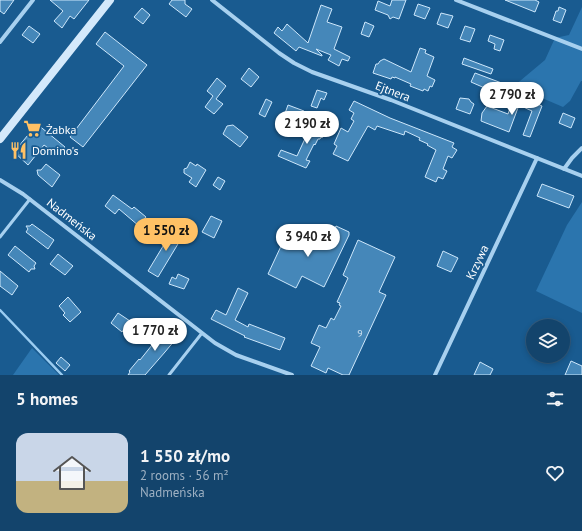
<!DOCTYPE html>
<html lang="en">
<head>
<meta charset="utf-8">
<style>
  :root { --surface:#13446c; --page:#1c4b72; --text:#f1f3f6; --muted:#9db0c2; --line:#325c7f; --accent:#ffc165 }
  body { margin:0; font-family:"PT Sans",sans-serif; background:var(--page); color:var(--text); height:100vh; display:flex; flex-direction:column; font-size:15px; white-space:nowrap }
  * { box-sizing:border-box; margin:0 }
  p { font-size:13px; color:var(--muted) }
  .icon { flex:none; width:22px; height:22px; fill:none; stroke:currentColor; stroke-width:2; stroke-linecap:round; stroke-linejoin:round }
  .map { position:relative; height:375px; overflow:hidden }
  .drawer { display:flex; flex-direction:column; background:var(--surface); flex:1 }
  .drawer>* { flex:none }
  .tools { position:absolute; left:526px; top:319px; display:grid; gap:8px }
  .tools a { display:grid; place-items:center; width:44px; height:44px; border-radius:50%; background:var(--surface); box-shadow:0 2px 6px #0003,0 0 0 1px var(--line); font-size:20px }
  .price { position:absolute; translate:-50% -34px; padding:0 9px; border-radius:14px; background:#fff; color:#222; font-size:13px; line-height:26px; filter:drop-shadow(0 1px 2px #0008) }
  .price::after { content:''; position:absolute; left:50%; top:24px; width:12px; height:9px; margin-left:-6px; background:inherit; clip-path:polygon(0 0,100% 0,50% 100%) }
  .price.active { background:var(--accent); color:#111 }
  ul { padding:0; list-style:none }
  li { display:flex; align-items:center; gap:12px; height:100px; padding:0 16px }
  li span { display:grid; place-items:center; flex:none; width:112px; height:80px; border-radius:12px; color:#555 }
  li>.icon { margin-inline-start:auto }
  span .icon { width:48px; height:48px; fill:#fffc; stroke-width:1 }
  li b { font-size:17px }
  h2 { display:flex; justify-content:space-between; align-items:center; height:48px; padding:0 16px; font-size:17px }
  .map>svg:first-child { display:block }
  .green { fill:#2b75ae }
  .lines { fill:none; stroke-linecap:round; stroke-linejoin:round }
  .stream { stroke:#9accf1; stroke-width:2.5 }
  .building { fill:#4587b9; stroke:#cde7fb }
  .lane { stroke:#a7d0ef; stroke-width:3 }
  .street { stroke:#a7d0ef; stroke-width:4 }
  .secondary { stroke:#d4e9fb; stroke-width:8 }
  .labels { text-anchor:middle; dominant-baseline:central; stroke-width:3.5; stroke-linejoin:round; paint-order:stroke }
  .number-label { font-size:10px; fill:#d0e1ee }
  .street-label { font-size:12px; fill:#fff; stroke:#195b90 }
  .poi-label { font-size:12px; fill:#fff; stroke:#195b90; text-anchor:start }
</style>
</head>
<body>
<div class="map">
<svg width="582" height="375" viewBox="0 0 582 375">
  <rect width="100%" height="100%" fill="#195b90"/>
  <!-- green -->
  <g class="green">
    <path d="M 582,7 L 582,81 L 581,81 L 570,101 L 563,107 L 514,86 L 545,60 L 555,38 L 569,35 Z"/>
    <path d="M 582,202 L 582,313 L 536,291 L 567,225 Z"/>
    <path d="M 32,348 L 59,375 L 13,375 Z"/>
  </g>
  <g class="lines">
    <!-- stream -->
    <path class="stream" d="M 0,310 L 62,375"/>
  </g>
  <!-- building -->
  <g class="building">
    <path d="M 0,0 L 14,0 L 4,14 L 0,11 Z"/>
    <path d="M 50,0 L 89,0 L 74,19 L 70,16 L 62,28 L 54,21 L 63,11 Z"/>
    <path d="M 172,0 L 185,0 L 185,4 L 192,9 L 186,17 L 169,4 Z"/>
    <path d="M 392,0 L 406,0 L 399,19 L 393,17 L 390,19 L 388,15 L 375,10 L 378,1 L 390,6 Z"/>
    <path d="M 505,0 L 535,0 L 539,2 L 535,12 Z"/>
    <path d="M 418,4 L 430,8 L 425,19 L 414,15 Z"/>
    <path d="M 321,5 L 332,9 L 327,22 L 342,27 L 334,49 L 350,57 L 348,61 L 342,59 L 339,66 L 328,60 L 331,55 L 316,49 L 322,55 L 322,56 L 299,47 L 296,51 L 274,33 L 278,27 L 282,31 L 287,24 L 308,43 Z"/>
    <path d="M 559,7 L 566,10 L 561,23 L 553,20 L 556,11 L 558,11 Z"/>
    <path d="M 142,8 L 150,15 L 143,24 L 134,17 Z"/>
    <path d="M 441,13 L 453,16 L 448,28 L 437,24 Z"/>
    <path d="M 365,22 L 374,26 L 369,37 L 361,34 Z"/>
    <path d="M 29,26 L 40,34 L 33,43 L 22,35 Z"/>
    <path d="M 465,26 L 475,29 L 470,42 L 460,39 Z"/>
    <path d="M 105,32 L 147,65 L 83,147 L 70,137 L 124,66 L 96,44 Z"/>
    <path d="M 490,35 L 504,40 L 500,51 L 494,49 L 495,44 L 488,41 Z"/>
    <path d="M 420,48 L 426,50 L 425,53 L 434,57 L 427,76 L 435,80 L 432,87 L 430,86 L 428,91 L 424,89 L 423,91 L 410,86 L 411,84 L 395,77 L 395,78 L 392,77 L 391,79 L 373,73 L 376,64 L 378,64 L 380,61 L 384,59 L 411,72 Z"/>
    <path d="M 464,58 L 493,69 L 491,74 L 462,64 Z"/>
    <path d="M 249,68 L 259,77 L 251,87 L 241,79 Z"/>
    <path d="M 475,73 L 507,85 L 503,96 L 471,82 Z"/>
    <path d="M 217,78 L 226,86 L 216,99 L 223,104 L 214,114 L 205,107 L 213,96 L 207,91 Z"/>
    <path d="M 317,90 L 327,93 L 324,100 L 321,98 L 317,108 L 311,106 Z"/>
    <path d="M 514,96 L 523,100 L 524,98 L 542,106 L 530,137 L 523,135 L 532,111 L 519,105 L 509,132 L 481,121 L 482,113 L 487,106 L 508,114 Z"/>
    <path d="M 460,98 L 469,99 L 471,102 L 474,104 L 470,114 L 456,109 Z"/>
    <path d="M 266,99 L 272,102 L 265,117 L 259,114 Z"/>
    <path d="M 354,101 L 390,118 L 454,143 L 452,147 L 457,150 L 452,158 L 448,156 L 443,169 L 447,171 L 443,179 L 438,177 L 436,182 L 425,177 L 436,150 L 427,145 L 428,144 L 419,140 L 420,138 L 405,131 L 404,135 L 377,126 L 375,130 L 368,126 L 348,161 L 333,154 L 337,146 L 334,144 L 341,128 L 348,132 L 354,121 L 351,119 L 354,113 L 349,110 Z"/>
    <path d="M 288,105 L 304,111 L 298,125 L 283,119 Z"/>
    <path d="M 563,113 L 575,118 L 571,128 L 559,123 Z"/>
    <path d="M 314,119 L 328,126 L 322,138 L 321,137 L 320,139 L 318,139 L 315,145 L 314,144 L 306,160 L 310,161 L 306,168 L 278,156 L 281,150 L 297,156 Z"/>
    <path d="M 37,124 L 65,147 L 58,155 L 44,145 L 28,165 L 14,152 Z"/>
    <path d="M 233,125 L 248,137 L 240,147 L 223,134 L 227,126 Z"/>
    <path d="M 190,162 L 196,166 L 197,164 L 206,170 L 196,187 L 189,182 L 192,178 L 184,173 L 184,169 L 187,168 Z"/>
    <path d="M 46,164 L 60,175 L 52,187 L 38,175 L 37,170 L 41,170 Z"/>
    <path d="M 218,177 L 225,181 L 220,190 L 213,185 Z"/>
    <path d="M 542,184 L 574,196 L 569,208 L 537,196 Z"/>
    <path d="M 113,195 L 132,209 L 134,207 L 146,217 L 139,226 L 119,209 L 115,214 L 105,206 Z"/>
    <path d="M 211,216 L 222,221 L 214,238 L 202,232 Z"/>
    <path d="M 32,224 L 54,240 L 48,249 L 26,232 L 28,229 L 26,226 L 30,226 Z"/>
    <path d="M 336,226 L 349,232 L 349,235 L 324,287 L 302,276 L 296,288 L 268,274 L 289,229 L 327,245 Z"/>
    <path d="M 174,228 L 184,234 L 158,277 L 148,271 Z"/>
    <path d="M 358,240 L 395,257 L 379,292 L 386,295 L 349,375 L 343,375 L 328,368 L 326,373 L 311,366 L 320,347 L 311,343 L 319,325 L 326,328 L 331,318 L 334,320 L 341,306 L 339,305 L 340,303 L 337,302 L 348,278 L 343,275 Z"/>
    <path d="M 15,246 L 36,263 L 34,266 L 35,269 L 31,269 L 29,272 L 8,255 Z"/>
    <path d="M 443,251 L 458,258 L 451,272 L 437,266 Z"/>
    <path d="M 58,254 L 73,266 L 65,275 L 50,264 Z"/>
    <path d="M 0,271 L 18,286 L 12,295 L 0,286 Z"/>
    <path d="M 178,274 L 189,279 L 184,289 L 169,284 L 172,277 L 176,279 Z"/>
    <path d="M 238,288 L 248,293 L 235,320 L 248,327 L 249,324 L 285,338 L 280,350 L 244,337 L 245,336 L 211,319 L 216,310 L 226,315 Z"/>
    <path d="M 68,297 L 81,312 L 70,322 L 63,315 L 65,313 L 59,306 Z"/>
    <path d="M 118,313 L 130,321 L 122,332 L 111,323 Z"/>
    <path d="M 168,325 L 180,334 L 165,352 L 145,375 L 128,375 L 130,372 L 129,371 L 139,359 L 140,360 Z"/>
    <path d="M 61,357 L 70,365 L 65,371 L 56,363 Z"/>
    <path d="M 571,361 L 582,366 L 582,375 L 565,375 Z"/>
    <path d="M 480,362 L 493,369 L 490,375 L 474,375 Z"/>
  </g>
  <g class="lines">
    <!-- lane -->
    <g class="lane">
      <path d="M 0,237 L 30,199"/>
      <path d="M 169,375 L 202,333"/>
    </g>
    <!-- street -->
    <g class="street">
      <path d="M 212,0 L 279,53 L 294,63 L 312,72 L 391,100 L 582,176"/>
      <path d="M 456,0 L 582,49"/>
      <path d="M 0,42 L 33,0"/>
      <path d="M 564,169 L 572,158 L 582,148"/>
      <path d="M 0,180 L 23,194 L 215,343 L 236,355 L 292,375"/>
      <path d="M 435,375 L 537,158"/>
    </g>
    <!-- secondary -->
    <path class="secondary" d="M 0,139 L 110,0"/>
  </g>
  <!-- icons -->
  <defs>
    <symbol id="supermarket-bare" viewBox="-9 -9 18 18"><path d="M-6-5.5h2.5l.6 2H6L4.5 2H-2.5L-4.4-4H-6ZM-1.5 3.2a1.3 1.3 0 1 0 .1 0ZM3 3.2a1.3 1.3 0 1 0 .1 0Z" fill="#ffc165" stroke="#195b90" stroke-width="2.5" paint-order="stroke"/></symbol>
    <symbol id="restaurant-bare" viewBox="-9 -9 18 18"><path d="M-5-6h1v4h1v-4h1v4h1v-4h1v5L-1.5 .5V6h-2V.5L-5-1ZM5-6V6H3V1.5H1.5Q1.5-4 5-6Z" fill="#ffc165" stroke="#195b90" stroke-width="2.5" paint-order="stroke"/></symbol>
  </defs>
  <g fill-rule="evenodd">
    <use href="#supermarket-bare" x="20" y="116" width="25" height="25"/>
    <use href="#restaurant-bare" x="6" y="138" width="25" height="25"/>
  </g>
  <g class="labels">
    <!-- number labels -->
    <g class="number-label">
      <text x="360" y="333">9</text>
    </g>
    <!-- street labels -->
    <g class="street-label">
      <text transform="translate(393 91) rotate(21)">Ejtnera</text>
      <text transform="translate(72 219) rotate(38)">Nadmeńska</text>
      <text transform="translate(477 262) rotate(-65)">Krzywa</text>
    </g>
    <!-- poi labels -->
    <g class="poi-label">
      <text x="46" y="129">Żabka</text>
      <text x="32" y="150">Domino's</text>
    </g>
  </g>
</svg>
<div class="tools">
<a><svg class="icon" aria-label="layers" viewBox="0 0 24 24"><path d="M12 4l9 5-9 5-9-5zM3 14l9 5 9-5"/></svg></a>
</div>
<b class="price" style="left:512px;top:116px">2 790 zł</b>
<b class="price" style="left:307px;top:145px">2 190 zł</b>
<b class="price active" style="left:166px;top:252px">1 550 zł</b>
<b class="price" style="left:308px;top:258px">3 940 zł</b>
<b class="price" style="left:155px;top:352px">1 770 zł</b>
</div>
<section class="drawer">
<h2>5 homes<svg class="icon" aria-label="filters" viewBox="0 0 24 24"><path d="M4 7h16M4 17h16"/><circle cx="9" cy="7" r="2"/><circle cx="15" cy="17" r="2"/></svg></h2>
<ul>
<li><span style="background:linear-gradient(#c9d6e8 60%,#c2b280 0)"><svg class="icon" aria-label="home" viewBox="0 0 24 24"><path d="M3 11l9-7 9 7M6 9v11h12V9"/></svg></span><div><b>1 550 zł/mo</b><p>2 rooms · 56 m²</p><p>Nadmeńska</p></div><svg class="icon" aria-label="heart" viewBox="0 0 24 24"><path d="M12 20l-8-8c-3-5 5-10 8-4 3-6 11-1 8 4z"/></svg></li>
</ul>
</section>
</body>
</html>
